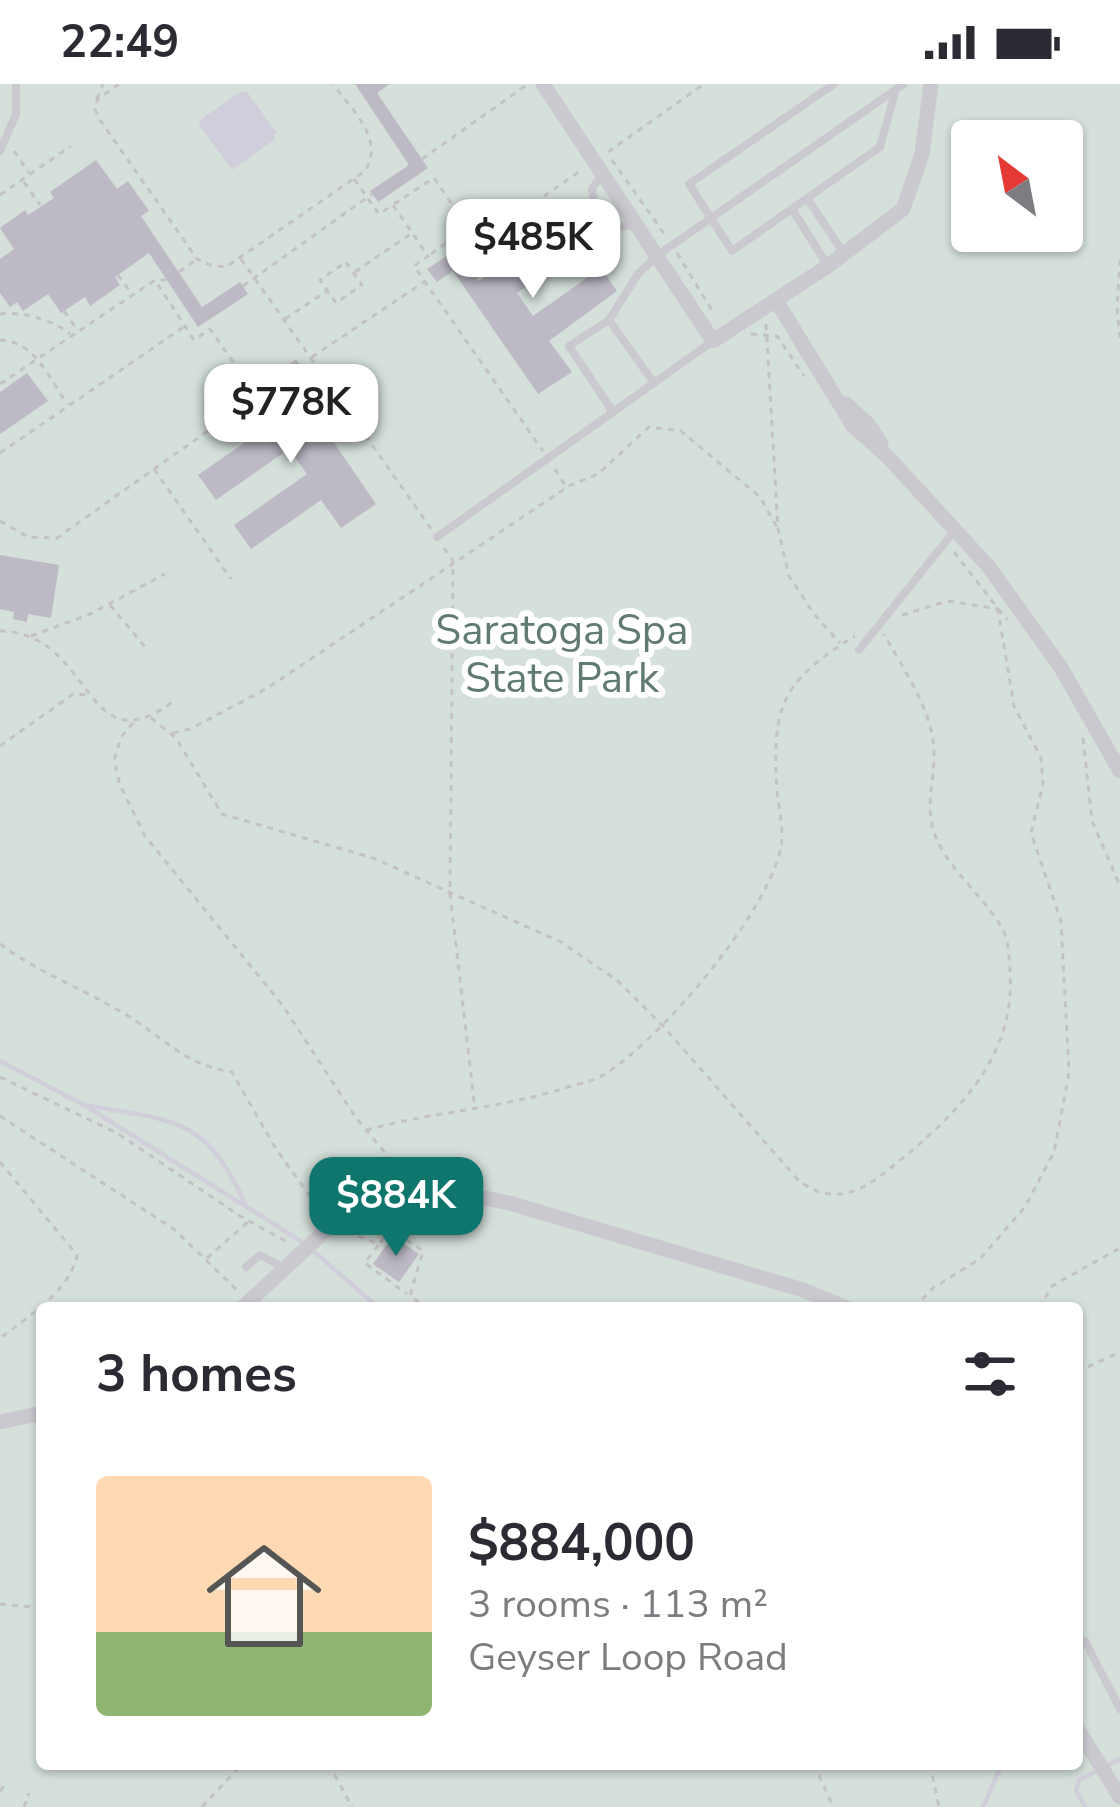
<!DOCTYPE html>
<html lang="en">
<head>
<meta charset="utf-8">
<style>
  :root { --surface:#fff; --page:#f7f7f7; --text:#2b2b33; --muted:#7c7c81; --accent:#0f766e }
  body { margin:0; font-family:"Nunito Sans",sans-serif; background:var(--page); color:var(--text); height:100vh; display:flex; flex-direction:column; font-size:45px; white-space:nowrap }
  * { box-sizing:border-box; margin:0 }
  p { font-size:39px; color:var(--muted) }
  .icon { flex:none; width:66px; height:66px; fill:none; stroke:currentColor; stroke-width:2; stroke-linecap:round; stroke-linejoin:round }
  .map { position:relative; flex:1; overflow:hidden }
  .panel { position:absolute; left:36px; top:1218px; width:1047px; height:468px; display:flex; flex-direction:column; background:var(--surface); border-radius:12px; box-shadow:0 3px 9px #0004 }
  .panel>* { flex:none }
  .needle { width:78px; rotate:328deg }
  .fabs { position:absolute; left:951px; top:36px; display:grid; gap:24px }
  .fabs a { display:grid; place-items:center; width:132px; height:132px; border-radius:12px; background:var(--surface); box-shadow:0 3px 9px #0004; font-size:60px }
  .price { position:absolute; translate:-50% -102px; padding:0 27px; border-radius:24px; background:#fff; color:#222; font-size:39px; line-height:78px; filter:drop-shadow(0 3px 6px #0008) }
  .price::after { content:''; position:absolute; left:50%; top:72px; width:36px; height:27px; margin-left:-18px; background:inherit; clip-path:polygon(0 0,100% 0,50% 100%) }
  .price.on { background:var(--accent); color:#fff }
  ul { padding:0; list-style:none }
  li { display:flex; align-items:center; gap:36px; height:300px; padding:0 60px }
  li span { display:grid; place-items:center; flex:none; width:336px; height:240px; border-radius:12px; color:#555 }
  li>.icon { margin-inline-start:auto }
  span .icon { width:144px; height:144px; fill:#fffc; stroke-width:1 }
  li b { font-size:51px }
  h2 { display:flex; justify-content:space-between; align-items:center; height:144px; padding:0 60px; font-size:51px }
  .status { display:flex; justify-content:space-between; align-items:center; height:84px; padding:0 60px; background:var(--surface); direction:ltr }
  .status svg { height:33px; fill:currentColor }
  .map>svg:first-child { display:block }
  .green { fill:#d5e0da; fill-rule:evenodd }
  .water { fill:#cfceda }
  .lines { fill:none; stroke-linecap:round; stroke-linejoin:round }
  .stream { stroke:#cfceda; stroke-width:4.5 }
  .building { fill:#bdbac6 }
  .path { stroke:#c4c2c7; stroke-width:3; stroke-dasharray:6 6; stroke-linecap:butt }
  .lane { stroke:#cbc9d0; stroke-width:8 }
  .street { stroke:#cbc9d0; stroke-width:15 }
  .labels { text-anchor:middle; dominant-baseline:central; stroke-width:12; stroke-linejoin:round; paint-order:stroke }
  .park-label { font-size:42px; fill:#617b72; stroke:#fff }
</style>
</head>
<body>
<div class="status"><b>22:49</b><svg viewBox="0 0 49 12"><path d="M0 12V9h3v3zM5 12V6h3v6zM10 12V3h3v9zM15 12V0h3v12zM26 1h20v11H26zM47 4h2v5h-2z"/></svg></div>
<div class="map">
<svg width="1120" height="1723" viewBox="0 0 1120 1723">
  <rect width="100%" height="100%" fill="#f7f9f6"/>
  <!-- green -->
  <path class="green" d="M 0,0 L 1120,0 L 1120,1723 L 0,1723 ZM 972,57 L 1062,57 L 1062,147 L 972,147 ZM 42,1224 L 1077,1224 L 1077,1680 L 42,1680 Z"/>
  <!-- water -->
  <path class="water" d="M 242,7 L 247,8 L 277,49 L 273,51 L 275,55 L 232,86 L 199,41 L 200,36 Z"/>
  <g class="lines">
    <!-- stream -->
    <g class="stream">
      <path d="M 0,977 L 84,1021 L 304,1159"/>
      <path d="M 90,1022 C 174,1037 207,1033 245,1120"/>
      <path d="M 312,1166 L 379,1224"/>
      <path d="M 983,1723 L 1002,1680"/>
      <path d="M 1085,1723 L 1076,1707 L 1079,1696 L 1120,1675"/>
    </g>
  </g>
  <!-- building -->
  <g class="building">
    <path d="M 355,0 L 390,0 L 377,9 L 428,84 L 378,118 L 370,107 L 409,81 Z"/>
    <path d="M 96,76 L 117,105 L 128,97 L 149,127 L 141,132 L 202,223 L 240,198 L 248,210 L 198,243 L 149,169 L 115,193 L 120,201 L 90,222 L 85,213 L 61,229 L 48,210 L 23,227 L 17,218 L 10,223 L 0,209 L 0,175 L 14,165 L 0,144 L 25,126 L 28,131 L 54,114 L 50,108 Z"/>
    <path d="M 572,132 L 590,158 L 517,209 L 533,232 L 601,184 L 617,207 L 549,257 L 572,288 L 538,310 L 453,187 L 437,198 L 427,185 L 453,168 L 479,197 L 543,153 L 540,149 Z"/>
    <path d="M 296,275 L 305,289 L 293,299 L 376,420 L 341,444 L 321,416 L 251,465 L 234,441 L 307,390 L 289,365 L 216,416 L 198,391 L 296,323 L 263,319 L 260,311 L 263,305 L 274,302 L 269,295 Z"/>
    <path d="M 27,289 L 48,317 L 0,350 L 0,308 Z"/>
    <path d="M 0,471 L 59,481 L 51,534 L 28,530 L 27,538 L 13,535 L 14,528 L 0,525 Z"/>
    <path d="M 393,1152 L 419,1170 L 399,1198 L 373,1180 Z"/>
  </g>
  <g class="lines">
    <!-- path -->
    <g class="path">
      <path d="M 119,0 L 97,16 L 95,25 L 100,36 L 197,175 L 210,181 L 226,183 L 365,87 C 385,55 352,26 333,0"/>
      <path d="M 97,15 L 103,0"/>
      <path d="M 14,67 L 29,89"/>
      <path d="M 608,68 L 704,0"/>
      <path d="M 422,75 L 528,0"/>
      <path d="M 612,76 L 665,151"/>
      <path d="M 354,95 L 379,130 L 393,121 L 428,172 L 414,182 L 543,367"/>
      <path d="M 24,98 L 40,121"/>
      <path d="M 0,111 L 71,62"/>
      <path d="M 394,120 L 434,94 L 466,141"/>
      <path d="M 677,169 L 713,228"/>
      <path d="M 431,170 L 468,143 L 478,158 L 580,87"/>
      <path d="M 241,175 L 432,446"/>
      <path d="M 1120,176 L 1117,223 L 1120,255"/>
      <path d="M 346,178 L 362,201 L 336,219 L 320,196 Z"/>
      <path d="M 179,188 L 197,175"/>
      <path d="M 355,188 L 412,149"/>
      <path d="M 118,191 L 131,209"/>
      <path d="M 243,202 L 372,110"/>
      <path d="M 64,227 L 78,247"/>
      <path d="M 0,230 C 20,227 54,236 70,250"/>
      <path d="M 285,235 L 327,207"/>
      <path d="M 766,240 L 778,445 L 789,492 L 814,530 L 840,559"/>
      <path d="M 751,250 L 777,252 L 804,292"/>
      <path d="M 0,256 C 35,257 49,294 67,320"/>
      <path d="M 312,273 L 424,198"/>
      <path d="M 0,300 L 155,196 L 167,196"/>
      <path d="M 0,369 L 185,242"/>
      <path d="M 154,385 L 231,495"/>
      <path d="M 555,385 L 566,403 L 598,390 L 649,343 L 681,347 L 760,413 L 778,445"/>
      <path d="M 0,437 L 28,453 L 57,454 L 257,312 L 210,245 L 194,256 L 155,196"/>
      <path d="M 444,464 L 453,477 L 450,809 L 475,1025"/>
      <path d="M 954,468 L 1007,536"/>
      <path d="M 110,521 L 146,564"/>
      <path d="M 902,531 L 948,517 L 998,525"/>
      <path d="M 0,547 C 96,549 82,687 175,616"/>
      <path d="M 31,552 L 90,530 L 165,490"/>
      <path d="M 151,634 L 176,654 L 222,730 L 373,774 L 561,858 L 618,897 L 663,942 L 798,1096 C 833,1123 862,1108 893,1082 C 955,1032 1016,974 1010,888 C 1009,874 1009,856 1002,844 C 984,813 953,790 937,756 C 923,726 935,697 934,666 C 932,625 903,585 884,550"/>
      <path d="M 133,639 L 121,653 L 114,676 L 120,701 L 145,752 L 283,922 L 356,1034 L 399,1085"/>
      <path d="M 173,649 L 190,645 L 266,605 L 566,404"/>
      <path d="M 1083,654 L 1092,737 L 1120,802"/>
      <path d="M 0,662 L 73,610 L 89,611"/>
      <path d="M 0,860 C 39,889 84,905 125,930 C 165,954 182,980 232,988 L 276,1065 L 322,1129"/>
      <path d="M 0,993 L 117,1049 L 240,1132 L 289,1159"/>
      <path d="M 0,1032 L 175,1146 L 240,1209"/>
      <path d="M 366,1046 C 431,1028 497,1025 562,1005 C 575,1000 593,998 605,990 C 662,954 768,829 781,763 C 784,747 779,725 777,708 C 772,623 780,598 855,552"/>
      <path d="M 0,1078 L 77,1171 C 70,1207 28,1233 0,1254"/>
      <path d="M 347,1148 L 379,1160 L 391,1145 L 423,1167 L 410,1212 L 428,1224"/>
      <path d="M 378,1161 L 365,1179 L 407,1210"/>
      <path d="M 207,1174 L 248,1138"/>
      <path d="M 914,1224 L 933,1204 L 980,1175 L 1025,1123 L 1054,1068 L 1069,989 L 1061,837 L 1031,749 L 1043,700 L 1041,674 L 1014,622 L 998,526"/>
      <path d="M 1039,1224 L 1052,1202 L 1120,1164"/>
      <path d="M 1077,1288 L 1120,1268"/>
      <path d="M 0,1520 L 42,1524"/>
      <path d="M 329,1680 L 352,1723"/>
      <path d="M 814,1680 L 833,1723"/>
      <path d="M 930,1680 L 939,1723"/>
      <path d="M 0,1707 L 4,1702"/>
      <path d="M 24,1723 L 29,1709"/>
      <path d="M 202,1723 L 242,1680"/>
    </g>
    <!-- lane -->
    <g class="lane">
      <path d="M 834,0 L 689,100 L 732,167 L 880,63 L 896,5 L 904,0"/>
      <path d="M 0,67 L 16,30 L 16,0"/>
      <path d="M 601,92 L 592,105 L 596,130 L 614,144 L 636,140"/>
      <path d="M 807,114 L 843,168"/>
      <path d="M 792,125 L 828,182"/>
      <path d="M 609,236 L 638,190 L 658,171 L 895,6"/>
      <path d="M 613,328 L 569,262 L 609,236 L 654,299"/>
      <path d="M 437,453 L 713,257"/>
      <path d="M 859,566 L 955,446"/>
      <path d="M 246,1183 L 260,1171 L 284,1184"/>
      <path d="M 1077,1562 L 1085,1557 L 1120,1625"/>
    </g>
    <!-- street -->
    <g class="street">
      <path d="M 543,0 L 713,257 L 828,182 L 903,125 L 922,70 L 931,0"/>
      <path d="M 777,218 L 853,342 L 888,373 L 988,482 L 1060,582 L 1120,687"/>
      <path d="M 846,320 L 869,341 L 881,360"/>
      <path d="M 462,1127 L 468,1110"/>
      <path d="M 242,1224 L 352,1122 L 376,1107 L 411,1099 L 509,1119 L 803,1206 L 847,1224"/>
      <path d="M 0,1338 L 42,1329"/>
      <path d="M 1077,1644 L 1120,1713"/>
    </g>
  </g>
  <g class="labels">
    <!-- park labels -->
    <g class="park-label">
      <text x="562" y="546">Saratoga Spa<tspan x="562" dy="48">State Park</tspan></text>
    </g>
  </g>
</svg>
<div class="fabs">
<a><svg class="needle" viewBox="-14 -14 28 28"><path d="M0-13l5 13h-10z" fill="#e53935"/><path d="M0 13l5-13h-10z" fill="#7c7c81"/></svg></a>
</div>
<b class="price" style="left:533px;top:217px">$485K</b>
<b class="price" style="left:291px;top:382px">$778K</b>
<b class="price on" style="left:396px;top:1175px">$884K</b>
<section class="panel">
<h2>3 homes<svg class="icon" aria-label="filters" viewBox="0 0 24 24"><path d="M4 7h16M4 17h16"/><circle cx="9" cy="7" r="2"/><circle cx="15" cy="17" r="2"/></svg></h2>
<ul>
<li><span style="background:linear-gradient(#ffd9b3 65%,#8fb573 0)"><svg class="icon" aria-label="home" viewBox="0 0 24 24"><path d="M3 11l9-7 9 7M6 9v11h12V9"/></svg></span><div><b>$884,000</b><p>3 rooms · 113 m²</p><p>Geyser Loop Road</p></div></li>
</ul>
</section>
</div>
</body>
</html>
